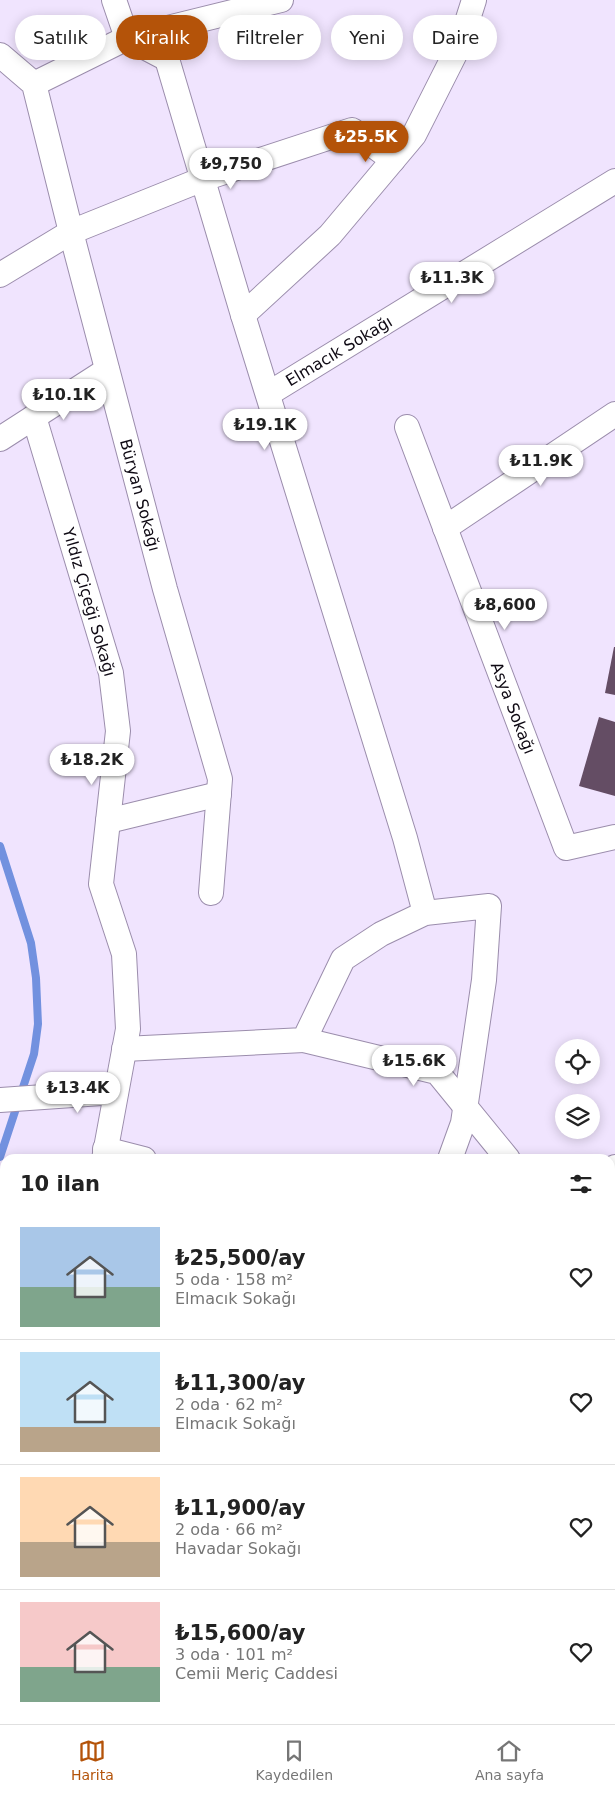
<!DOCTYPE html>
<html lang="tr">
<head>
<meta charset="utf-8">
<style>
  :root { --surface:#fff; --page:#f2f2f2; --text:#222; --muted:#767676; --line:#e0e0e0; --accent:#b45309 }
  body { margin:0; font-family:"DejaVu Sans",sans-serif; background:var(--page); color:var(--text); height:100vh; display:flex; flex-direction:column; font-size:19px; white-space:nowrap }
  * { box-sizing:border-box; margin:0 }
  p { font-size:16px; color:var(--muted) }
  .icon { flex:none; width:28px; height:28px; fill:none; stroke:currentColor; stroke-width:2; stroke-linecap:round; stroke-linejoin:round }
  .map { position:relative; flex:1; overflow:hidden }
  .details { position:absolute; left:0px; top:1154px; width:615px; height:571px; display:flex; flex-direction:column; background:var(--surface); border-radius:15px 15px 0 0; box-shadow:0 2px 12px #0003 }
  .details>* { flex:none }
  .top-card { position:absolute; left:15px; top:15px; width:585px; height:45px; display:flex; gap:10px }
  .controls { position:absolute; left:555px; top:1039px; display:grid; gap:10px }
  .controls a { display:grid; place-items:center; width:45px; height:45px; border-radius:50%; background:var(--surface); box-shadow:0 2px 12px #0003; font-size:25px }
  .price { position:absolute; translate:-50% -42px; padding:0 11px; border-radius:18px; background:#fff; color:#222; font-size:16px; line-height:32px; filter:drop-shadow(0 1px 2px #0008) }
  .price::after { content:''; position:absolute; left:50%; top:30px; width:15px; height:11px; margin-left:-8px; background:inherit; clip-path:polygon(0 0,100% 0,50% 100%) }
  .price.on { background:var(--accent); color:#fff }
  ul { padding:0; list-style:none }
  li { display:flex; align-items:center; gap:15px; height:125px; padding:0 20px }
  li+li { border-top:1px solid var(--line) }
  li span { display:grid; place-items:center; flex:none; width:140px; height:100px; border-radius:0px; color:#555 }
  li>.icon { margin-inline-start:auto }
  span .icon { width:60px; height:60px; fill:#fffc; stroke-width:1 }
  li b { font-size:21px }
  h2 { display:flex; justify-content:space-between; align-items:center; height:60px; padding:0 20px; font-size:21px }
  .pill { padding:0 18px; border-radius:22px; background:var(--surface); box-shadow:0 2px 12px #0003; font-size:18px; line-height:45px }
  .pill.on { background:var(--accent); color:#fff }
  .dock { display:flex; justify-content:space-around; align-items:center; height:70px; border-top:1px solid var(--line); background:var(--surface); font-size:14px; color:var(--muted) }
  .dock a { display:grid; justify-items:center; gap:2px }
  .dock .on { color:var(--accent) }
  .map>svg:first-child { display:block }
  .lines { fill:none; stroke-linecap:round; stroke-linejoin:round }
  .stream { stroke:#7291df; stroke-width:8 }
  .building { fill:#644d64 }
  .minor-casing { stroke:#9b8dac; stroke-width:26 }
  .minor { stroke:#fff; stroke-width:24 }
  .labels { text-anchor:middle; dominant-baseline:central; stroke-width:5; stroke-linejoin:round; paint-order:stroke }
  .street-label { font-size:16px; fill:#0e0913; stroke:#fff }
</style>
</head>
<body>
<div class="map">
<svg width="615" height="1724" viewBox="0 0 615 1724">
  <rect width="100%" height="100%" fill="#f0e4fe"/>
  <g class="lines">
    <!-- stream -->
    <path class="stream" d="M 0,846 L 31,943 L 36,978 L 38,1024 L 34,1054 L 0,1157"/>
  </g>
  <!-- building -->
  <g class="building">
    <path d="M 614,647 L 615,647 L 615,695 L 605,693 Z"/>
    <path d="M 599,717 L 615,722 L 615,796 L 579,786 Z"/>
  </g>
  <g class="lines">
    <defs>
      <g id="minor">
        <path d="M 114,0 L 127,38 L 167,59 L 243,315 L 405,838 L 425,913"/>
        <path d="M 0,55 L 34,84 L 71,232 L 165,589 L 220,779 L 211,893"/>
        <path d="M 34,84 L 127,38 L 281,0"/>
        <path d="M 0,275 L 71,232 L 203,179 L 352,130 L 393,160"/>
        <path d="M 243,315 L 330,235 L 414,135 L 460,44 L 474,0"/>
        <path d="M 268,394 L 615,181"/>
        <path d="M 34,417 L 111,673 L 118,731 L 101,884 L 124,954 L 128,1029 L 104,1159"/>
        <path d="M 407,427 L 566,848 L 615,837"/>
        <path d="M 0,439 L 107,370"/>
        <path d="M 445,528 L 615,414"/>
        <path d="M 108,821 L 219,794"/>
        <path d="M 304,1040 L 437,1072 L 508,1159"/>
        <path d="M 124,1049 L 304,1040 L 343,959 L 381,934 L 425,913 L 489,906 L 484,980 L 463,1123 L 450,1159"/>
        <path d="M 0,1100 L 116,1092"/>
        <path d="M 105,1149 L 144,1159"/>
        <path d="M 610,1187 L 615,1167"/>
        <path d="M 0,1263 L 5,1266"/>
        <path d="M 610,1284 L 615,1290"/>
        <path d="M 0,1449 L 5,1450"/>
        <path d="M 610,1522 L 615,1531"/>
        <path d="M 0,1566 L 5,1567"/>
        <path d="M 610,1633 L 615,1630"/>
        <path d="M 60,1720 L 61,1724"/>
        <path d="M 232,1720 L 233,1724"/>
        <path d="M 346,1720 L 347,1724"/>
        <path d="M 468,1724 L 476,1720"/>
      </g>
    </defs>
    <!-- minor casing -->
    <use href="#minor" class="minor-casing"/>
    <!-- minor -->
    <use href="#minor" class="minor"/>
  </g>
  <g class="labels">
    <!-- street labels -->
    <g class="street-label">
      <text transform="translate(339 351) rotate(-31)">Elmacık Sokağı</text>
      <text transform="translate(140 495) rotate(75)">Büryan Sokağı</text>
      <text transform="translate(89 602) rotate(74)">Yıldız Çiçeği Sokağı</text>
      <text transform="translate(513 708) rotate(69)">Asya Sokağı</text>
    </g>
  </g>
</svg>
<div class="controls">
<a><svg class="icon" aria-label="locate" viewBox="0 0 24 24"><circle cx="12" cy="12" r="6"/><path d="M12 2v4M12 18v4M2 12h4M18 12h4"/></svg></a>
<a><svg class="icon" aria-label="layers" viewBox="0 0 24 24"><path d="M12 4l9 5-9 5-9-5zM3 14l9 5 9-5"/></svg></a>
</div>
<b class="price on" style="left:366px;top:163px">₺25.5K</b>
<b class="price" style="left:231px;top:190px">₺9,750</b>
<b class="price" style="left:452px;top:304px">₺11.3K</b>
<b class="price" style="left:64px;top:421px">₺10.1K</b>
<b class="price" style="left:265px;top:451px">₺19.1K</b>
<b class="price" style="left:541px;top:487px">₺11.9K</b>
<b class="price" style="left:505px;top:631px">₺8,600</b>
<b class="price" style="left:92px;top:786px">₺18.2K</b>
<b class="price" style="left:414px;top:1087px">₺15.6K</b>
<b class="price" style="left:78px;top:1114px">₺13.4K</b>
<div class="top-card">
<a class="pill">Satılık</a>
<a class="pill on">Kiralık</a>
<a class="pill">Filtreler</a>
<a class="pill">Yeni</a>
<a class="pill">Daire</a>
</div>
<section class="details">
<h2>10 ilan<svg class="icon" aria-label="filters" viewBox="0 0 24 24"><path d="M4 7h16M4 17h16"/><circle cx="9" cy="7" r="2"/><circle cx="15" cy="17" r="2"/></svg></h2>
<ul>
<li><span style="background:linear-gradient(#a9c7e8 60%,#7fa58c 0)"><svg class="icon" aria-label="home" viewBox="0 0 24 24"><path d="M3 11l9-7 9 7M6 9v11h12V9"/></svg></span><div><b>₺25,500/ay</b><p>5 oda · 158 m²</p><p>Elmacık Sokağı</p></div><svg class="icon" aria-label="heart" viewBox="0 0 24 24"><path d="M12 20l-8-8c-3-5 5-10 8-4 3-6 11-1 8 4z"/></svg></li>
<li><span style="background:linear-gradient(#bfe0f5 75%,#b9a48a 0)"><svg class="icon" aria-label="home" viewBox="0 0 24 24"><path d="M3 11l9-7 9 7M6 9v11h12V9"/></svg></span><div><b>₺11,300/ay</b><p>2 oda · 62 m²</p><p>Elmacık Sokağı</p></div><svg class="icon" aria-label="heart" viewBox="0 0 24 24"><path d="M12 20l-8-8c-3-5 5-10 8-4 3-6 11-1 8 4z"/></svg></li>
<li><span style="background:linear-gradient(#ffd9b3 65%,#b9a48a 0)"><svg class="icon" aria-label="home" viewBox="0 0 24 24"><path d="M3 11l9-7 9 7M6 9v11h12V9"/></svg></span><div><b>₺11,900/ay</b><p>2 oda · 66 m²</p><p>Havadar Sokağı</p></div><svg class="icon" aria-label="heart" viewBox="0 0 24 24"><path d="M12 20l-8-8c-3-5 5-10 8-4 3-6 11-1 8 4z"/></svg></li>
<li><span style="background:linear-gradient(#f6c9c9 65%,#7fa58c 0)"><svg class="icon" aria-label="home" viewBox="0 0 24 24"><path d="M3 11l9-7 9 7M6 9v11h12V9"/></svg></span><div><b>₺15,600/ay</b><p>3 oda · 101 m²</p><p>Cemii Meriç Caddesi</p></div><svg class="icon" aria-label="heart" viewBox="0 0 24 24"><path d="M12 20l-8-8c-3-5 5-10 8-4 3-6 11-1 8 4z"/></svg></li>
</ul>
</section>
</div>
<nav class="dock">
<a class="on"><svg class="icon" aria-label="map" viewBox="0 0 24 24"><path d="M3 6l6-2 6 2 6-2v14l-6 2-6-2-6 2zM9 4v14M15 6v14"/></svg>Harita</a>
<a><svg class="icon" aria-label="saved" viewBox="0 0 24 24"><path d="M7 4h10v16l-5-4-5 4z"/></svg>Kaydedilen</a>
<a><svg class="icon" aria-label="home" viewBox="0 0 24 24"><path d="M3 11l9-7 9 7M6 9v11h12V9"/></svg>Ana sayfa</a>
</nav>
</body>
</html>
